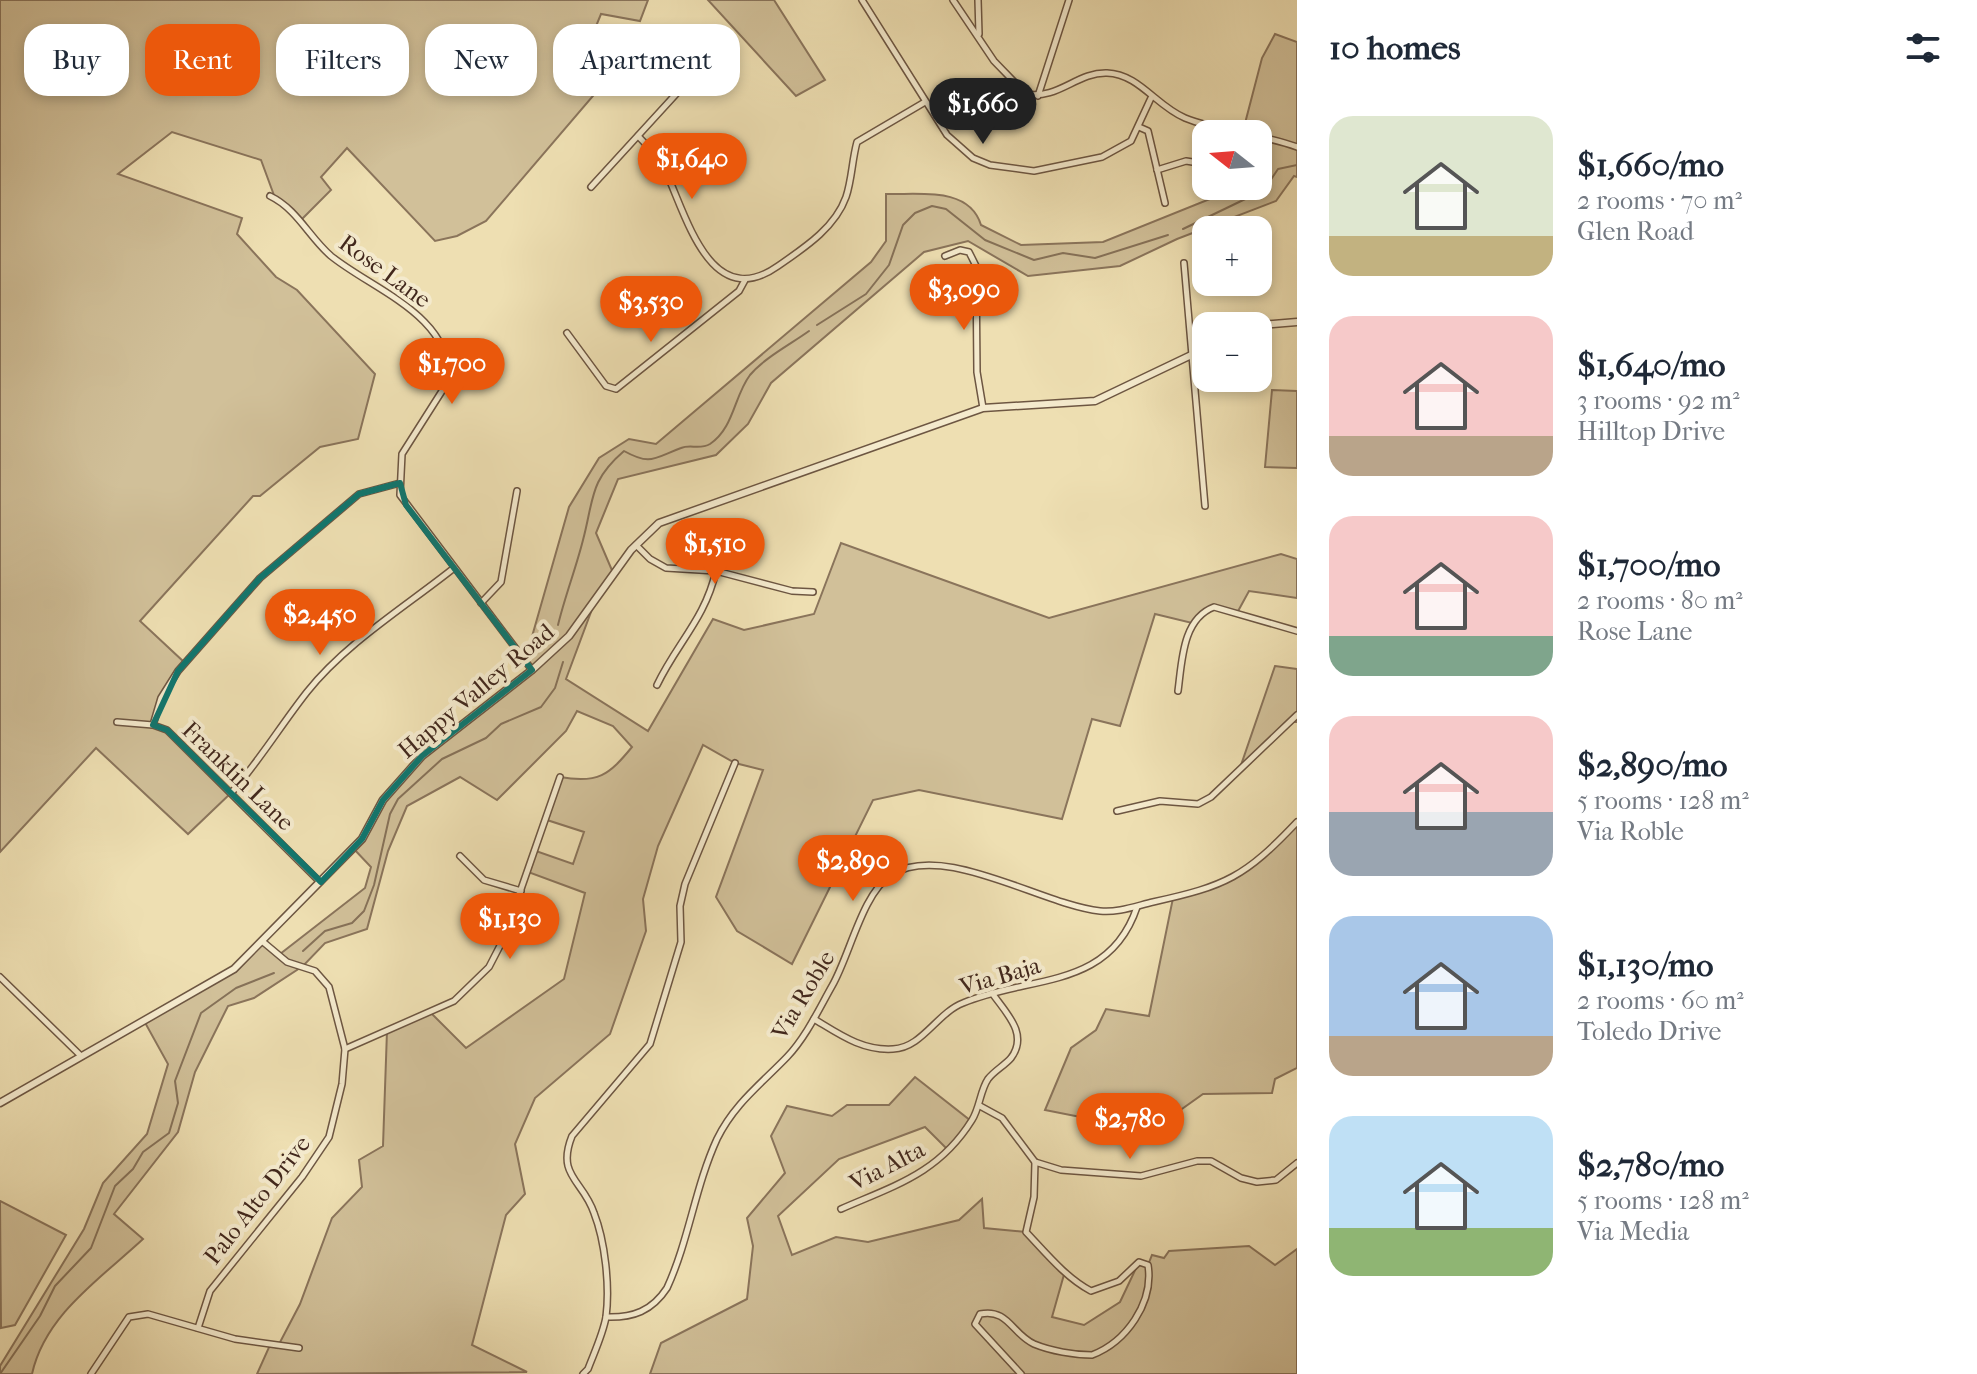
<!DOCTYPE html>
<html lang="en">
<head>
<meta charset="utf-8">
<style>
  :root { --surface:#fff; --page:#f6f6f7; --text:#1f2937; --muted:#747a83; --accent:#ea580c }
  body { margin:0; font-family:"IM FELL French Canon",serif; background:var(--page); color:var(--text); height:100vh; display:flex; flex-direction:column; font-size:30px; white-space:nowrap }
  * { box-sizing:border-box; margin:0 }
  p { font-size:26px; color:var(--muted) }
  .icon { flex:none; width:44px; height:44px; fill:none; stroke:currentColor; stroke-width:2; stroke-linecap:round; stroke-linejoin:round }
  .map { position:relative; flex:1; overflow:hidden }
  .drawer { display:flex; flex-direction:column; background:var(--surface); width:680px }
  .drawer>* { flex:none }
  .guide { position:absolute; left:24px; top:24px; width:760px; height:72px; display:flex; gap:16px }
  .needle { width:52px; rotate:287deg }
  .fabs { position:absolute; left:1192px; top:120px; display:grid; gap:16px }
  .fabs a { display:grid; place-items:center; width:80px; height:80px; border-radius:16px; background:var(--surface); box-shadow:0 4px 12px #0003; font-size:40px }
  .price { position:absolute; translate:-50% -68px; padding:0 18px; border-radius:28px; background:var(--accent); color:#fff; font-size:26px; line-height:52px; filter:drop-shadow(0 2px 4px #0008) }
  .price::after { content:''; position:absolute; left:50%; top:48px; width:24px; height:18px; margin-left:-12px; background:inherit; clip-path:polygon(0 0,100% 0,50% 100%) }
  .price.active { background:#222; color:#fff }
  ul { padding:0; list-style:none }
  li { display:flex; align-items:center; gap:24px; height:200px; padding:0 32px }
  li span { display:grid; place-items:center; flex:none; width:224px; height:160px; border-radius:24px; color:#555 }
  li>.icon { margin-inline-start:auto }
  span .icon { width:96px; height:96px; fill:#fffc; stroke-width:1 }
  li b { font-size:34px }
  h2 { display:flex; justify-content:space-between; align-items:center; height:96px; padding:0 32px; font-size:34px }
  .pill { padding:0 28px; border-radius:24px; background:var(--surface); box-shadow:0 4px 12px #0003; font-size:28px; line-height:72px }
  .pill.active { background:var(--accent); color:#fff }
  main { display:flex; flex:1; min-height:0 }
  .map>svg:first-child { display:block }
  .green { fill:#d1c099; stroke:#8a745b; stroke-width:2 }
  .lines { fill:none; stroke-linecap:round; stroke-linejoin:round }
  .stream { stroke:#867158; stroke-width:2 }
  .minor-casing { stroke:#6d5642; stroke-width:8 }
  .tertiary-casing { stroke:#6d5642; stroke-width:9 }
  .minor { stroke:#f4eacd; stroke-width:5 }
  .tertiary { stroke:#f4eacd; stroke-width:6 }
  .marked { fill:none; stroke:#0f766e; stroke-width:6; stroke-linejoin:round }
  .labels { text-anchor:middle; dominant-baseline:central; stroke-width:8; stroke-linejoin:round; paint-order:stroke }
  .street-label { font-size:24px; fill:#42281d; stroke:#f4eacd }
</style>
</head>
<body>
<main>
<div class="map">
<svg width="1297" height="1374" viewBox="0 0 1297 1374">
  <rect width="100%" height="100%" fill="#eedfb2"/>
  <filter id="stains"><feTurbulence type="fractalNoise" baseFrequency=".0025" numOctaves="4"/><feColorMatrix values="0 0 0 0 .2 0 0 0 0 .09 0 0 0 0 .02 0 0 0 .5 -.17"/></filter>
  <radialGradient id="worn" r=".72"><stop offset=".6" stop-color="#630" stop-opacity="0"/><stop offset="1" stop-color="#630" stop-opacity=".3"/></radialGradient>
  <!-- green -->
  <g class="green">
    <path d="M 0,0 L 648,0 L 640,21 L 601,14 L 594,31 L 622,62 L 486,221 L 457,236 L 435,241 L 347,148 L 321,177 L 331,190 L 300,221 L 275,198 L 261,160 L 172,132 L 118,174 L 242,218 L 237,234 L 276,277 L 297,290 L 375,374 L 358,439 L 320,447 L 260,496 L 253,496 L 140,621 L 185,663 L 161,698 L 154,725 L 167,730 L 232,792 L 188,834 L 96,748 L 0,852 Z"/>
    <path d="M 708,0 L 774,0 L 825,80 L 796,96 Z"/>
    <path d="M 1275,34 L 1297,42 L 1297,177 L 1294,176 L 1276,201 L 1177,239 L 1120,266 L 1028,276 L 968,241 L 924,252 L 771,383 L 748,424 L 716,455 L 618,479 L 596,533 L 614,575 L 594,604 L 566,679 L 648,731 L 713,619 L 744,630 L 814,614 L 841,543 L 1049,618 L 1281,554 L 1297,559 L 1297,598 L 1249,591 L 1237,613 L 1214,607 L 1192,623 L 1155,614 L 1120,726 L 1092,719 L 1062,819 L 919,790 L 873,800 L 792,964 L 737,931 L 716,897 L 763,770 L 735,763 L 703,745 L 658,846 L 643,899 L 646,931 L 610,1034 L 535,1098 L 515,1144 L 525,1194 L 506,1215 L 472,1345 L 527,1372 L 257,1374 L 270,1345 L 277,1348 L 300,1304 L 332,1218 L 362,1187 L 359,1160 L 383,1146 L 387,1031 L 431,1013 L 466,1048 L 564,979 L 585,893 L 528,872 L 536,851 L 573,864 L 584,832 L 547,820 L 560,777 C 598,784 609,775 632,747 L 613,726 L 577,711 L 566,731 L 497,800 L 460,777 L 407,806 L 388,851 L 367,929 L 325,943 L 303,966 L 254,998 L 228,1006 L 195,1072 L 178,1132 L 114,1214 L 143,1239 C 100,1279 45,1315 32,1374 L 0,1374 L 0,1366 L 84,1229 L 103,1183 L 147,1134 L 168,1064 L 143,1019 L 220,978 L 262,941 L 280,954 L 365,888 L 371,867 L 353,848 L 383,800 L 422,756 L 532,671 L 525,661 L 569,507 L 599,458 L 629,439 L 656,444 L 871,262 L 886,241 L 886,194 C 919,195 969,186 981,225 L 1021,245 L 1103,242 L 1242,186 L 1258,186 L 1258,134 L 1243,131 L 1262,58 Z"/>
    <path d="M 1272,390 L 1297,391 L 1297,468 L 1265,467 Z"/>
    <path d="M 1275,666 L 1297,669 L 1297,722 L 1287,722 L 1240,768 Z"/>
    <path d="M 1297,822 L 1297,1068 L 1275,1079 L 1272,1093 L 1203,1094 L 1151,1131 L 1045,1110 L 1071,1048 L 1096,1030 L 1106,1009 L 1149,1016 L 1173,898 C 1235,884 1252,865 1297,822 Z"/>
    <path d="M 915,1077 L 971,1121 L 949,1151 L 925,1127 L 839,1159 L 778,1216 L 792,1255 L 836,1237 L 868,1242 L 959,1220 L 982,1199 L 984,1228 L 1026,1232 L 1065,1271 L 1052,1317 L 1084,1325 L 1120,1302 L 1139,1262 L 1148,1265 L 1152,1255 L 1164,1258 L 1169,1251 L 1249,1246 L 1275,1265 L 1297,1249 L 1297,1374 L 650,1374 L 661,1343 L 747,1299 L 753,1246 L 747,1218 L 785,1173 L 771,1136 L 787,1106 L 832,1116 L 847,1105 L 889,1105 Z"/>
    <path d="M 0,1201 L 66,1235 L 15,1325 L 1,1328 Z"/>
  </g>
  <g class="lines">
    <!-- stream -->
    <g class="stream">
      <path d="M 1183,229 L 1264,190 L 1278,169 L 1297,165"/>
      <path d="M 817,325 L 866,294 L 889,265 L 903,225 L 915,213 L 932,206 L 946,209 L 985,240 L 1034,260 L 1063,253 L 1095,258 L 1168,235"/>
      <path d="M 558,625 C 565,596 576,568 583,540 C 594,499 589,481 624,451 C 651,466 654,458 681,448 C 690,444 700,450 710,444 C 734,428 734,396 750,375 C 764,358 791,344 809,331"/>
      <path d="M 303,951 L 325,931 L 352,923 L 364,911 L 374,885 L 390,814 L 398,799 L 442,759 L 486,738 L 501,724 L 541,707 L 555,688 L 563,662"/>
      <path d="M 0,1374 L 40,1316 L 55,1286 L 91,1248 L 115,1186 L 133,1169 L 143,1152 L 169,1133 L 178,1103 L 175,1081 L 201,1013 L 236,988 L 274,973"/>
    </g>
    <defs>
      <g id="minor">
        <path d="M 862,0 L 947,135 L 973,158 L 990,165 L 1034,171 L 1102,157 L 1131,141 L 1151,98"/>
        <path d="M 953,0 L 994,61 L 1026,94 C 1058,100 1077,72 1107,73 C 1139,74 1156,106 1185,118 C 1219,132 1260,133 1297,147"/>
        <path d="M 978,0 L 979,34"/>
        <path d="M 1038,96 L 1069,0"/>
        <path d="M 1139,127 L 1148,131 L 1165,203"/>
        <path d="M 638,136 C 648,146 658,157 665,170 C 686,214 710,314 778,266 C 804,248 835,228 846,197 C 852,179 852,160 857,142 L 925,102"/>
        <path d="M 1157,170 L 1186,161 L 1199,163"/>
        <path d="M 591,187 L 688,81"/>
        <path d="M 270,196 C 297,209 309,237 331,256 C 373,290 451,315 449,380 L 402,454 L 400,495 L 532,670"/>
        <path d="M 945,256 L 960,250 L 969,252 L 976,266 L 977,372 L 983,408"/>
        <path d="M 1184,263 L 1205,506"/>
        <path d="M 567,333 L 606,386 L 616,389 L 739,291 L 745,280"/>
        <path d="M 636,545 L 650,559 L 666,568 L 716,571 L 792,591 L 813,592"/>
        <path d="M 481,603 L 501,582 L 517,491"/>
        <path d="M 657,685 C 677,643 705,619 716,571"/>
        <path d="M 1178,691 C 1182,662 1182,619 1214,607 L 1297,631"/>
        <path d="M 117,722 L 153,725 L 167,730 L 320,882"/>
        <path d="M 153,725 L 161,698 L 178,671 L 260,578 L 359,494 L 400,483"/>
        <path d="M 232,792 C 260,760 281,725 307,692 C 346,643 405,607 454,568"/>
        <path d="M 1117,811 L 1160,801 L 1198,804 L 1211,797 L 1297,715"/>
        <path d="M 460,856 L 484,880 L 521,891"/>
        <path d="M 0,977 L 80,1055"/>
        <path d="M 814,1019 C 839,1034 862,1051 893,1049 C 922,1048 937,1013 963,1003 C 1028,975 1109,991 1137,907"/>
        <path d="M 345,1049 L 454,1001 L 489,967 L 504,938 L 560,777"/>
        <path d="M 980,1106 L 1002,1118 L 1035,1162 L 1061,1170 L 1141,1176 L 1197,1161 L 1211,1161 L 1241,1178 L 1257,1182 L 1276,1180 L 1297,1163"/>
        <path d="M 841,1209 C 896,1185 939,1173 972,1120 C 980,1107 980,1091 988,1079 C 994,1071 1004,1066 1011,1058 C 1029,1034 1006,1013 992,993"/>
        <path d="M 606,1317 C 633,1318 652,1311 667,1288 C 689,1240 695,1187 717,1139 C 734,1104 761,1084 787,1057 C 806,1037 819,1009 832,986 C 850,955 862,894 891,875 C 943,841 1042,905 1100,911 C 1117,913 1136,906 1153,902 C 1226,886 1245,877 1297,822"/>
        <path d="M 198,1328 L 210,1291 L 302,1177 L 329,1137 L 342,1084 L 345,1049 L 329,987 L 315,971 L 287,962 L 262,941"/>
        <path d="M 91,1374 L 129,1317 L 148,1314 L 235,1339 L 299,1348"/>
        <path d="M 583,1374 L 588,1369 C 594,1353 603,1334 606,1317 C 610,1286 605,1241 594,1213 C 583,1180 556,1176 572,1136 L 650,1044 L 681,942 L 680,906 L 685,884 L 735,763"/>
        <path d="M 1021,1374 L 975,1324 L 980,1314 C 1008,1308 1012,1334 1034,1344 C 1051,1351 1074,1355 1092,1355 C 1126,1342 1154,1303 1148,1265 L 1139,1262 L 1119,1281 L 1091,1291 C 1066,1278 1045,1252 1026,1232 L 1034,1197 L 1035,1162"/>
      </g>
      <g id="tertiary">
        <path d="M 1247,326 L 1297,322"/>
        <path d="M 0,1103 L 234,969 L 362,839 L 383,800 L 422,756 L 532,670 L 569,636 L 631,550 L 659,523 L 983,408 L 1095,401 L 1206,348"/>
      </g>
    </defs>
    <!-- minor casing -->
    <use href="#minor" class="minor-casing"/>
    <!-- tertiary casing -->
    <use href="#tertiary" class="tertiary-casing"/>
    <!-- minor -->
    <use href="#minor" class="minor"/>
    <!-- tertiary -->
    <use href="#tertiary" class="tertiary"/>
  </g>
  <!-- marked area -->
  <path class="marked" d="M 400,483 L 406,505 L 532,670 L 422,756 L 383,800 L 362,839 L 321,882 L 167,730 L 153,725 L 178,671 L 260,578 L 359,494 Z"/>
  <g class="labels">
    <!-- street labels -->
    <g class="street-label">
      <text transform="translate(385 271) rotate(36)">Rose Lane</text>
      <text transform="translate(476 691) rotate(-40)">Happy Valley Road</text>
      <text transform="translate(238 776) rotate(44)">Franklin Lane</text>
      <text transform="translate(1000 976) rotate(-16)">Via Baja</text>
      <text transform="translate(803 995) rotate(-59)">Via Roble</text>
      <text transform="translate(887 1166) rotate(-27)">Via Alta</text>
      <text transform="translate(257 1200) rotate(-52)">Palo Alto Drive</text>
    </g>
  </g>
  <rect width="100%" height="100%" filter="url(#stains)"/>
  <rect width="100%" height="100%" fill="url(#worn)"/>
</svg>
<div class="fabs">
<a><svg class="needle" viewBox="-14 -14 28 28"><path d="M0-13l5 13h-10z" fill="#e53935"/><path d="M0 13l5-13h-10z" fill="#747a83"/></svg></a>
<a>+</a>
<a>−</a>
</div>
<b class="price active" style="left:983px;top:146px">$1,660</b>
<b class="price" style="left:692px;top:201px">$1,640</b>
<b class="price" style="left:964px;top:332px">$3,090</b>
<b class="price" style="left:651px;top:344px">$3,530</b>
<b class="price" style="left:452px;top:406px">$1,700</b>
<b class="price" style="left:715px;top:586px">$1,510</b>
<b class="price" style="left:320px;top:657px">$2,450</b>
<b class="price" style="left:853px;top:903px">$2,890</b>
<b class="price" style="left:510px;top:961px">$1,130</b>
<b class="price" style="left:1130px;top:1161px">$2,780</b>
<div class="guide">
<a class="pill">Buy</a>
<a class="pill active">Rent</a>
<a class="pill">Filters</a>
<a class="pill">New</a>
<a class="pill">Apartment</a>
</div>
</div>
<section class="drawer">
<h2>10 homes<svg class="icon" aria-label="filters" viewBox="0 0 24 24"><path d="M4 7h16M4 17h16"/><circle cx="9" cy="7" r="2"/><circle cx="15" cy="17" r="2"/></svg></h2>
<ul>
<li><span style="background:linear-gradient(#dfe7d0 75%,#c2b280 0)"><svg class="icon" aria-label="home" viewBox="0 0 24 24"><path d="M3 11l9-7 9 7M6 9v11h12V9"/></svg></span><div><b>$1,660/mo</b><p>2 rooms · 70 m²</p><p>Glen Road</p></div></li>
<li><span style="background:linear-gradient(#f6c9c9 75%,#b9a48a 0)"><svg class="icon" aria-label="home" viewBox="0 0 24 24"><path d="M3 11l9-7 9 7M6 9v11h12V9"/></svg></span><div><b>$1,640/mo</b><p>3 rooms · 92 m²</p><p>Hilltop Drive</p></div></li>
<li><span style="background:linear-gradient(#f6c9c9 75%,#7fa58c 0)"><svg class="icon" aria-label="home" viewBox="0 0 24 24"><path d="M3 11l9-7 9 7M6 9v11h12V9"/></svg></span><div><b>$1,700/mo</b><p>2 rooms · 80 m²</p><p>Rose Lane</p></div></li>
<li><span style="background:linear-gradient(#f6c9c9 60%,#9aa5b1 0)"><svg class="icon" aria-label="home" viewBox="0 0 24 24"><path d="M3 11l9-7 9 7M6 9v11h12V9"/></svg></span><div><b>$2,890/mo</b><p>5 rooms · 128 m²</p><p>Via Roble</p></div></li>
<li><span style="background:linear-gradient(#a9c7e8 75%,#b9a48a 0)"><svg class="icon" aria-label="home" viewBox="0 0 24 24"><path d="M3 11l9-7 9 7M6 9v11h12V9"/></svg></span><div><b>$1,130/mo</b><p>2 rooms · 60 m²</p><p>Toledo Drive</p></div></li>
<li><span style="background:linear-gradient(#bfe0f5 70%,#8fb573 0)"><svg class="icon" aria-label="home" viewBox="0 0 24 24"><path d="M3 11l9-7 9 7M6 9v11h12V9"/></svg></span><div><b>$2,780/mo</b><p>5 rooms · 128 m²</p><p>Via Media</p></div></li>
</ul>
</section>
</main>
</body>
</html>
